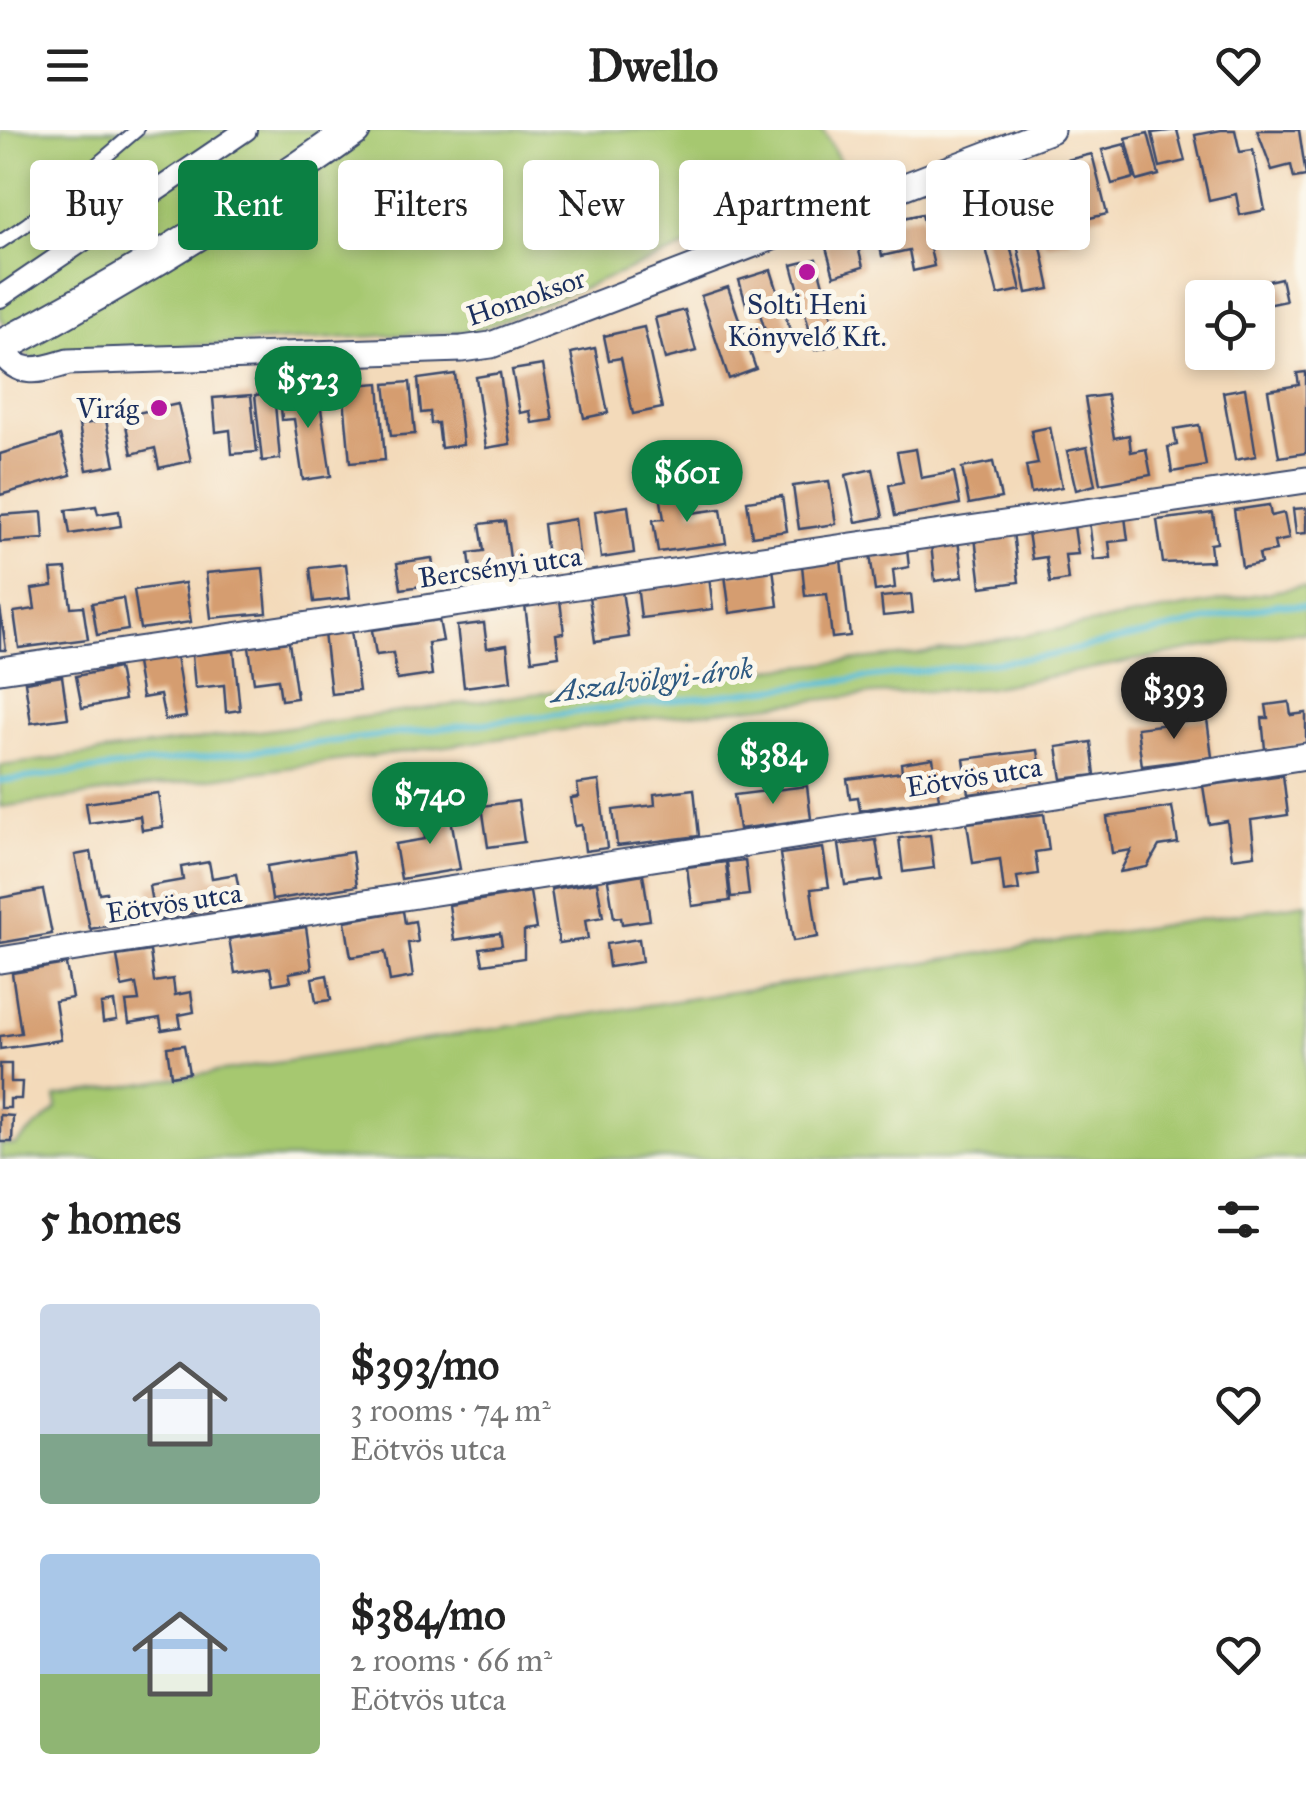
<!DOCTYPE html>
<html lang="en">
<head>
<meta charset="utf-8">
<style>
  :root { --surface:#fff; --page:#f6f6f6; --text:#222; --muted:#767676; --accent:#0b8043 }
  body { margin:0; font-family:"IM FELL Great Primer",serif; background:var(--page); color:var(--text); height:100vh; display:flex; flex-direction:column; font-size:38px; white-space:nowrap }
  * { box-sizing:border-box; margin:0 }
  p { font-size:32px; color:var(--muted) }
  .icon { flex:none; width:55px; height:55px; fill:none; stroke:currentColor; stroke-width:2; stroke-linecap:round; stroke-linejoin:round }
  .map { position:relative; height:1029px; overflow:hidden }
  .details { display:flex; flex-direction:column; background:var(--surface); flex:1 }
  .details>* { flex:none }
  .guide { position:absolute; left:30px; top:30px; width:1248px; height:90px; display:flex; gap:20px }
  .controls { position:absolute; left:1185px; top:150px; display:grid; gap:20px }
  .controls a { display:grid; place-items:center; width:90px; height:90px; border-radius:10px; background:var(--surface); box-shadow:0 5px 15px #0003; font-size:50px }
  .price { position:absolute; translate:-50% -85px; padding:0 22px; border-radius:35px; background:var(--accent); color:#fff; font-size:32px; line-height:65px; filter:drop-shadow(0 2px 5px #0008) }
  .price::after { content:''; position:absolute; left:50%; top:60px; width:30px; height:22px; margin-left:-15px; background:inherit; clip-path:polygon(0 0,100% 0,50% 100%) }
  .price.selected { background:#222; color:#fff }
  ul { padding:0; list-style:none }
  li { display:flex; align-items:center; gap:30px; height:250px; padding:0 40px }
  li span { display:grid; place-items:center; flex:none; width:280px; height:200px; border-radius:10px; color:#555 }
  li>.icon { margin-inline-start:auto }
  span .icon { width:120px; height:120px; fill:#fffc; stroke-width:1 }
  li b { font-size:42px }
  h2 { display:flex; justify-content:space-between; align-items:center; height:120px; padding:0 40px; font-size:42px }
  .tag { padding:0 35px; border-radius:10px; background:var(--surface); box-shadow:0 5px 15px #0003; font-size:35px; line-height:90px }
  .tag.selected { background:var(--accent); color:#fff }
  header { display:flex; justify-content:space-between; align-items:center; height:130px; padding:0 40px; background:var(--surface); font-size:45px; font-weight:700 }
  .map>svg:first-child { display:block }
  .green { fill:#a6c870; stroke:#607c67; stroke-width:2.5 }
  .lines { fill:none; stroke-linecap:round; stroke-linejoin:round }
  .stream { stroke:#56bcd4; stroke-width:6 }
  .building { fill:#d59d6f }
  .service-casing { stroke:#3b496c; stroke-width:16 }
  .pedestrian-casing { stroke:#3b496c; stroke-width:24 }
  .minor-casing { stroke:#3b496c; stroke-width:29 }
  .tertiary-casing { stroke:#3b496c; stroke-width:36 }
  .service { stroke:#fff; stroke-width:12 }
  .pedestrian { stroke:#fff; stroke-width:20 }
  .minor { stroke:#fff; stroke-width:25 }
  .tertiary { stroke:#fff; stroke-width:32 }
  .poi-dot { fill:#b5179e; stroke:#fbf7ec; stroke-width:4 }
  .labels { text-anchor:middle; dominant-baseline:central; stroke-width:10; stroke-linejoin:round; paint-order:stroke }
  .street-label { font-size:28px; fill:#1b2f5e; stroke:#fbf7ec }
  .poi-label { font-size:28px; fill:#1b2f5e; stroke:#fbf7ec }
  .water-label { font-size:30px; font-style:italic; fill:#2d5981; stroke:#fbf7ec }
</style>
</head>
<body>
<header><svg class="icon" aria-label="menu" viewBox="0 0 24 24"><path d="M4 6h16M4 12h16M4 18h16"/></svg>Dwello<svg class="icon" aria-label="heart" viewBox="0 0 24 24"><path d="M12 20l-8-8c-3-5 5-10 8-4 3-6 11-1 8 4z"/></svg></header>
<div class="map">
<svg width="1306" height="1029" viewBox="0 0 1306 1029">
  <rect width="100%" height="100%" fill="#fbf7ec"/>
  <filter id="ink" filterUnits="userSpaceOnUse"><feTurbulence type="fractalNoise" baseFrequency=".01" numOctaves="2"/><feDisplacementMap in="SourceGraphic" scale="20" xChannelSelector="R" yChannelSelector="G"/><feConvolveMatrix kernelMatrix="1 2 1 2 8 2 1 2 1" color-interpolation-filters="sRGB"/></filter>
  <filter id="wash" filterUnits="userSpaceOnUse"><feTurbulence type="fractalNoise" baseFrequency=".0048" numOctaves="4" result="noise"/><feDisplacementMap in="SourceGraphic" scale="40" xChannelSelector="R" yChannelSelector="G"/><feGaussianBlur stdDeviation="2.25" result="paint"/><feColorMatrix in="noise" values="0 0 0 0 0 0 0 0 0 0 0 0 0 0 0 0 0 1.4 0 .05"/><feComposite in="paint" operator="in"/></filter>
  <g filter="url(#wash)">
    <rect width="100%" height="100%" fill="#f3daba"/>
    <!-- green -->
    <g class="green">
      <path d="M 0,0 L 823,0 L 851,51 L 475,201 L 147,218 L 32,231 L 0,187 Z"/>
      <path d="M 1299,457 L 1306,458 L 1306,503 L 1280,503 L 988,558 L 873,564 L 643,589 L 0,677 L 0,636 L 571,559 L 919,524 Z"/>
      <path d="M 1306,773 L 1306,1029 L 0,1029 L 0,1014 L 15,1015 L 57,979 L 56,967 Z"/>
    </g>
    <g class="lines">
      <!-- stream -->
      <path class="stream" d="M 0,651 L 1047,526 L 1279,474 L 1306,477"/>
    </g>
    <g id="blocks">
      <!-- building -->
      <g class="building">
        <path d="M 1177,0 L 1185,31 L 1160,37 L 1152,3 Z"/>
        <path d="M 1221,0 L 1235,0 L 1240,22 L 1253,20 L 1265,80 L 1240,85 L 1236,64 L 1209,70 L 1195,5 Z"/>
        <path d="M 1257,0 L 1299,0 L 1306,46 L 1294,48 L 1291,35 L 1272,40 Z"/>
        <path d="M 1148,3 L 1159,45 L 1137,51 L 1126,8 Z"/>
        <path d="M 1125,14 L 1134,48 L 1112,54 L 1102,20 Z"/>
        <path d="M 1092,24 L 1107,84 L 1081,90 L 1067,30 Z"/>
        <path d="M 996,57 L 1021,160 L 998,165 L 979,91 L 970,93 L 963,65 Z"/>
        <path d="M 1029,60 L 1050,159 L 1027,163 L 1007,65 Z"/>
        <path d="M 1061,68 L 1070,109 L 1044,114 L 1035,73 Z"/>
        <path d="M 922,84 L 934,136 L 913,141 L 909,120 L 882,126 L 875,94 Z"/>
        <path d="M 855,105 L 863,137 L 834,146 L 825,114 Z"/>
        <path d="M 816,129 L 839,214 L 815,220 L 792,135 Z"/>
        <path d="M 771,140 L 794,213 L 771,220 L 757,174 L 747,177 L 739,150 Z"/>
        <path d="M 1281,148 L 1286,171 L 1258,177 L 1258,168 L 1241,168 L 1238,158 Z"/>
        <path d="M 728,157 L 756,239 L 729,249 L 701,166 Z"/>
        <path d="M 685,180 L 696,221 L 665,229 L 655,188 Z"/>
        <path d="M 644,197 L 662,278 L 633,284 L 621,228 L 609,230 L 604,206 Z"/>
        <path d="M 595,218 L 608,283 L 584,288 L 571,223 Z"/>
        <path d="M 543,235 L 553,290 L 532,293 L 530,281 L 520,283 L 512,240 Z"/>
        <path d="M 1306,242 L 1306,323 L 1279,327 L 1268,260 L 1299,255 L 1297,243 Z"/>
        <path d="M 500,243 L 510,314 L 486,318 L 476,247 Z"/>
        <path d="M 455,244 L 463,315 L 441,318 L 438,293 L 431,294 L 430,282 L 421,283 L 418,249 Z"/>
        <path d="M 410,252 L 415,304 L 391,306 L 385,254 Z"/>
        <path d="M 379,253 L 385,330 L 350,333 L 343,256 Z"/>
        <path d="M 1245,258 L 1256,326 L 1235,330 L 1223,262 Z"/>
        <path d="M 318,259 L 331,346 L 303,350 L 294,289 L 282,290 L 280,262 Z"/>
        <path d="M 274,263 L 280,329 L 262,331 L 255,265 Z"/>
        <path d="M 251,265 L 257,322 L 232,324 L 230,300 L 216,302 L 213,268 Z"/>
        <path d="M 1107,265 L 1114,308 L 1129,305 L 1131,322 L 1146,319 L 1151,345 L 1100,354 L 1085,268 Z"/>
        <path d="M 178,274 L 191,331 L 159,338 L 155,318 L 132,324 L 124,286 Z"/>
        <path d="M 106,290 L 115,335 L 87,340 L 79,295 Z"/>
        <path d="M 1199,295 L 1206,336 L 1172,342 L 1168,317 L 1177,315 L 1174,299 Z"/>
        <path d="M 1050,297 L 1062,357 L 1031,363 L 1026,336 L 1038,334 L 1031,301 Z"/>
        <path d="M 60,306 L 71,345 L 0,365 L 0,324 Z"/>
        <path d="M 1087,317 L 1095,355 L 1076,360 L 1067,321 Z"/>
        <path d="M 916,319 L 921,348 L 954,342 L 960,374 L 895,386 L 889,355 L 903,352 L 897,322 Z"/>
        <path d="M 993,332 L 1001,368 L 969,374 L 962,338 Z"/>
        <path d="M 873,339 L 883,387 L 856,392 L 846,345 Z"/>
        <path d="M 829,351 L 836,394 L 799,399 L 793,356 Z"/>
        <path d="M 688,362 L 691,383 L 721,379 L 726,413 L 658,422 L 653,390 L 664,389 L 660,365 Z"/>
        <path d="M 782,366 L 787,401 L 752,406 L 747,371 Z"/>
        <path d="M 1269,375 L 1271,386 L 1284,383 L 1289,409 L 1274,412 L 1276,421 L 1259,424 L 1261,433 L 1242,437 L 1234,380 Z"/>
        <path d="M 96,376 L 98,384 L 119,381 L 121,396 L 70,404 L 66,380 Z"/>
        <path d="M 628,376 L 634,423 L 601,428 L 595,381 Z"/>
        <path d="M 1306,378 L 1306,403 L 1296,404 L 1293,379 Z"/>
        <path d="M 42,382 L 44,409 L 0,412 L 0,385 Z"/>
        <path d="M 1213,383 L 1217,413 L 1210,414 L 1212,431 L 1163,433 L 1157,390 Z"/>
        <path d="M 1125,387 L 1128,410 L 1109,412 L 1111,428 L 1094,430 L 1089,391 Z"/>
        <path d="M 575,389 L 580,431 L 548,436 L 543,394 Z"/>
        <path d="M 505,391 L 512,443 L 472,449 L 469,423 L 484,421 L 480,394 Z"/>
        <path d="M 1074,396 L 1078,424 L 1065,425 L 1068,450 L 1050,453 L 1046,427 L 1032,429 L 1028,402 Z"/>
        <path d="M 1013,402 L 1019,452 L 981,457 L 975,407 Z"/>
        <path d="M 958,410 L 963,447 L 935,451 L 931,414 Z"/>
        <path d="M 907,419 L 909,437 L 893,440 L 895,458 L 875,461 L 870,424 Z"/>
        <path d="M 432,428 L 436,454 L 401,459 L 397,433 Z"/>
        <path d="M 841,430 L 850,506 L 832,508 L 827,464 L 805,466 L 802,435 Z"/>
        <path d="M 346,434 L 350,468 L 314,472 L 310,438 Z"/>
        <path d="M 263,438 L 267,483 L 211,488 L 206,443 Z"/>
        <path d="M 773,438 L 778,476 L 730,483 L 725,445 Z"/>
        <path d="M 66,439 L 71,477 L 83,476 L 88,509 L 19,518 L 14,482 L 35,479 L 32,459 L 53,456 L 51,440 Z"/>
        <path d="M 709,447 L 713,479 L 641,488 L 637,455 Z"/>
        <path d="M 185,453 L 191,492 L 140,499 L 134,460 Z"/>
        <path d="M 622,461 L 629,507 L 595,512 L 589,466 Z"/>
        <path d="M 911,464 L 913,483 L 883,486 L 881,467 Z"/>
        <path d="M 123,468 L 128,500 L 97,505 L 92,473 Z"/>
        <path d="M 560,470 L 564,503 L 556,504 L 559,526 L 532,530 L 525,475 Z"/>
        <path d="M 0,477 L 6,520 L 0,520 Z"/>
        <path d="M 439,490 L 443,511 L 428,513 L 432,545 L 397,550 L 393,523 L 376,525 L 372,500 Z"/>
        <path d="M 484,493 L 487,518 L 507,515 L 511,551 L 464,557 L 457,496 Z"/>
        <path d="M 351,500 L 359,561 L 331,564 L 324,503 Z"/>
        <path d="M 289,512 L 297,568 L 281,570 L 278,549 L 254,552 L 249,517 Z"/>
        <path d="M 234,521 L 240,580 L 226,582 L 224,555 L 195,558 L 192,525 Z"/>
        <path d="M 176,526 L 186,587 L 165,590 L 160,565 L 142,568 L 136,533 Z"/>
        <path d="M 118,538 L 124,570 L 82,578 L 76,546 Z"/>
        <path d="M 62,546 L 68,588 L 31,593 L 25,552 Z"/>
        <path d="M 1289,572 L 1291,585 L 1306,583 L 1306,614 L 1265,619 L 1262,588 L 1268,588 L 1266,575 Z"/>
        <path d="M 1207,589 L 1212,627 L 1142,636 L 1137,598 Z"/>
        <path d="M 1091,612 L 1095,645 L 1062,649 L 1057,617 Z"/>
        <path d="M 1038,620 L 1043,655 L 969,664 L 964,629 Z"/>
        <path d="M 933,628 L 939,669 L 860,680 L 858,667 L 850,668 L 847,649 L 902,642 L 901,633 Z"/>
        <path d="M 1283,645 L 1288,685 L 1251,690 L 1255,725 L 1232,728 L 1227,691 L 1209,694 L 1203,656 Z"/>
        <path d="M 599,651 L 607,718 L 585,721 L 582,695 L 575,696 L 571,668 L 579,667 L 577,654 Z"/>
        <path d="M 807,656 L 811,689 L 739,699 L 734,665 Z"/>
        <path d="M 694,659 L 699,706 L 617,716 L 613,680 L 655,675 L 654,664 Z"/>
        <path d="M 158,663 L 163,697 L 142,700 L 140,686 L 89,693 L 86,673 Z"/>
        <path d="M 518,671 L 524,712 L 488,717 L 482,676 Z"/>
        <path d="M 449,677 L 460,739 L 401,749 L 395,714 L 425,709 L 421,682 Z"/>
        <path d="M 1172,677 L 1178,713 L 1159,716 L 1147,737 L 1120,742 L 1131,720 L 1112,723 L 1107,687 Z"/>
        <path d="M 1044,684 L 1049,720 L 1035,722 L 1038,744 L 1017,747 L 1019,760 L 1004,762 L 1000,729 L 973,733 L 967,693 Z"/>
        <path d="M 930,705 L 934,738 L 903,742 L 899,708 Z"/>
        <path d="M 876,710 L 882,750 L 845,755 L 839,715 Z"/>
        <path d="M 823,718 L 829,757 L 811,759 L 818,807 L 793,811 L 780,724 Z"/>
        <path d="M 91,722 L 99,763 L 106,762 L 113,795 L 90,799 L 75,725 Z"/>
        <path d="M 352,722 L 357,756 L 272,770 L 267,736 Z"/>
        <path d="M 745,730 L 749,765 L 731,767 L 727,732 Z"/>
        <path d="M 209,732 L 212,748 L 236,744 L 242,775 L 155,790 L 149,756 L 183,750 L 181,737 Z"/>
        <path d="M 726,732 L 730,771 L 692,776 L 687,737 Z"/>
        <path d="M 643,744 L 650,790 L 622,794 L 621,787 L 614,788 L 608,750 Z"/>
        <path d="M 597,752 L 603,787 L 585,790 L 588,809 L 559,813 L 551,759 Z"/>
        <path d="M 43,760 L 52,804 L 0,813 L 0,768 Z"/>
        <path d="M 530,762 L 536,799 L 524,801 L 524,828 L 483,834 L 480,818 L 502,815 L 500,803 L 454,810 L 449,775 Z"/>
        <path d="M 403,781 L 405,793 L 415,791 L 418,812 L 408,813 L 413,847 L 390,851 L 385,822 L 351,827 L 345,791 Z"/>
        <path d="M 306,797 L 312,839 L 289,843 L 291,851 L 273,854 L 270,838 L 235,843 L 229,809 Z"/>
        <path d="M 639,809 L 642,832 L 609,837 L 606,814 Z"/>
        <path d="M 150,821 L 154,852 L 173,849 L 175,865 L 191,862 L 194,882 L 179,885 L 181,897 L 162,900 L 160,888 L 129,893 L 126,872 L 139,871 L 136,854 L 122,857 L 117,826 Z"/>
        <path d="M 66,834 L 72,868 L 55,871 L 61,910 L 0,919 L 0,906 L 21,903 L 12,843 Z"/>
        <path d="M 327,845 L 331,870 L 316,872 L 312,848 Z"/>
        <path d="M 114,872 L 117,890 L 103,892 L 101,874 Z"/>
        <path d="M 184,915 L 189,943 L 171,946 L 167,917 Z"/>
        <path d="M 0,934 L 11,934 L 11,952 L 22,952 L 21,969 L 10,969 L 10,978 L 0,978 Z"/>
        <path d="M 0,985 L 13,986 L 12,1012 L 0,1012 Z"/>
      </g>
    </g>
  </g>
  <g filter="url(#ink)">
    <use href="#blocks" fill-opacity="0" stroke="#3b496c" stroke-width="2.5"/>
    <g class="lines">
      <defs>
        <path id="service" d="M 0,112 L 27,94 L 137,0"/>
        <path id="pedestrian" d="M 0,167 L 246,0"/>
        <g id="minor">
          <path d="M 0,219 C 19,248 38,241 68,232 L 462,219 L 491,215 L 1051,0"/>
          <path d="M 0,540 L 1306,350"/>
          <path d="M 0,830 L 1306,626"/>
        </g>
        <path id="tertiary" d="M 0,217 C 127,150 238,83 354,0"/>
      </defs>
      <!-- service casing -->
      <use href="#service" class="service-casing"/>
      <!-- pedestrian casing -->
      <use href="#pedestrian" class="pedestrian-casing"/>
      <!-- minor casing -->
      <use href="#minor" class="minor-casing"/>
      <!-- tertiary casing -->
      <use href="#tertiary" class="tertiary-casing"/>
      <!-- service -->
      <use href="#service" class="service"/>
      <!-- pedestrian -->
      <use href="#pedestrian" class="pedestrian"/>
      <!-- minor -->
      <use href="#minor" class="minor"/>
      <!-- tertiary -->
      <use href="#tertiary" class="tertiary"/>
    </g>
  </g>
  <!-- markers -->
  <g class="poi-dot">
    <circle cx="807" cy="142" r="10"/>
    <circle cx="159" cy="278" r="10"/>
  </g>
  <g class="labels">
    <!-- street labels -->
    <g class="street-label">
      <text transform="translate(526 167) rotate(-19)">Homoksor</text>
      <text transform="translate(500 437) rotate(-8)">Bercsényi utca</text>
      <text transform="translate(974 647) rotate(-9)">Eötvös utca</text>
      <text transform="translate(174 773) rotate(-9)">Eötvös utca</text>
    </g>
    <!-- poi labels -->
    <g class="poi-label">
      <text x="807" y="174">Solti Heni<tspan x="807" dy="32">Könyvelő Kft.</tspan></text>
      <text x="139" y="278" text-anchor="end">Virág</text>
    </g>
    <!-- water labels -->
    <g class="water-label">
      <text transform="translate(652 550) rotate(-7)">Aszalvölgyi-árok</text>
    </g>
  </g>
</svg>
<div class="controls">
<a><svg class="icon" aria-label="locate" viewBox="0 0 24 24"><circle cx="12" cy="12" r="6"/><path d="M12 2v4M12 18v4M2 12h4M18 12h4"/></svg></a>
</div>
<b class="price" style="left:308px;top:301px">$523</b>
<b class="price" style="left:687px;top:395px">$601</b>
<b class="price selected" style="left:1174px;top:612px">$393</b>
<b class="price" style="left:773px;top:677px">$384</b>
<b class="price" style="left:430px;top:717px">$740</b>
<div class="guide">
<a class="tag">Buy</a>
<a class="tag selected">Rent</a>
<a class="tag">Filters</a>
<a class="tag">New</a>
<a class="tag">Apartment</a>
<a class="tag">House</a>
</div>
</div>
<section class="details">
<h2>5 homes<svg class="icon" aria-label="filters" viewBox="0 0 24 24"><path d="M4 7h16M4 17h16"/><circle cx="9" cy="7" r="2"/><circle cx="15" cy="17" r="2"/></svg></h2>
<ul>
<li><span style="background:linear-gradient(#c9d6e8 65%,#7fa58c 0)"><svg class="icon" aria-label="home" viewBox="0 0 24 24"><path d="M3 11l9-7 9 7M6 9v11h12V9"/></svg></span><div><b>$393/mo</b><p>3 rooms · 74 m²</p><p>Eötvös utca</p></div><svg class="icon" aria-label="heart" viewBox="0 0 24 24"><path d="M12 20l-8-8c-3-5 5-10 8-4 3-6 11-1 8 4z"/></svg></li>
<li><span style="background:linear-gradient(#a9c7e8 60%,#8fb573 0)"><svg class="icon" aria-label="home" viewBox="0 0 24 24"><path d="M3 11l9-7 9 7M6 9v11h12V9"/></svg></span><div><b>$384/mo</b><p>2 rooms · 66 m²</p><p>Eötvös utca</p></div><svg class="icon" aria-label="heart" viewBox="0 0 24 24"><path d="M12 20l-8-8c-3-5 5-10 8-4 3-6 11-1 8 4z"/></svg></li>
</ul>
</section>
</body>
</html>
